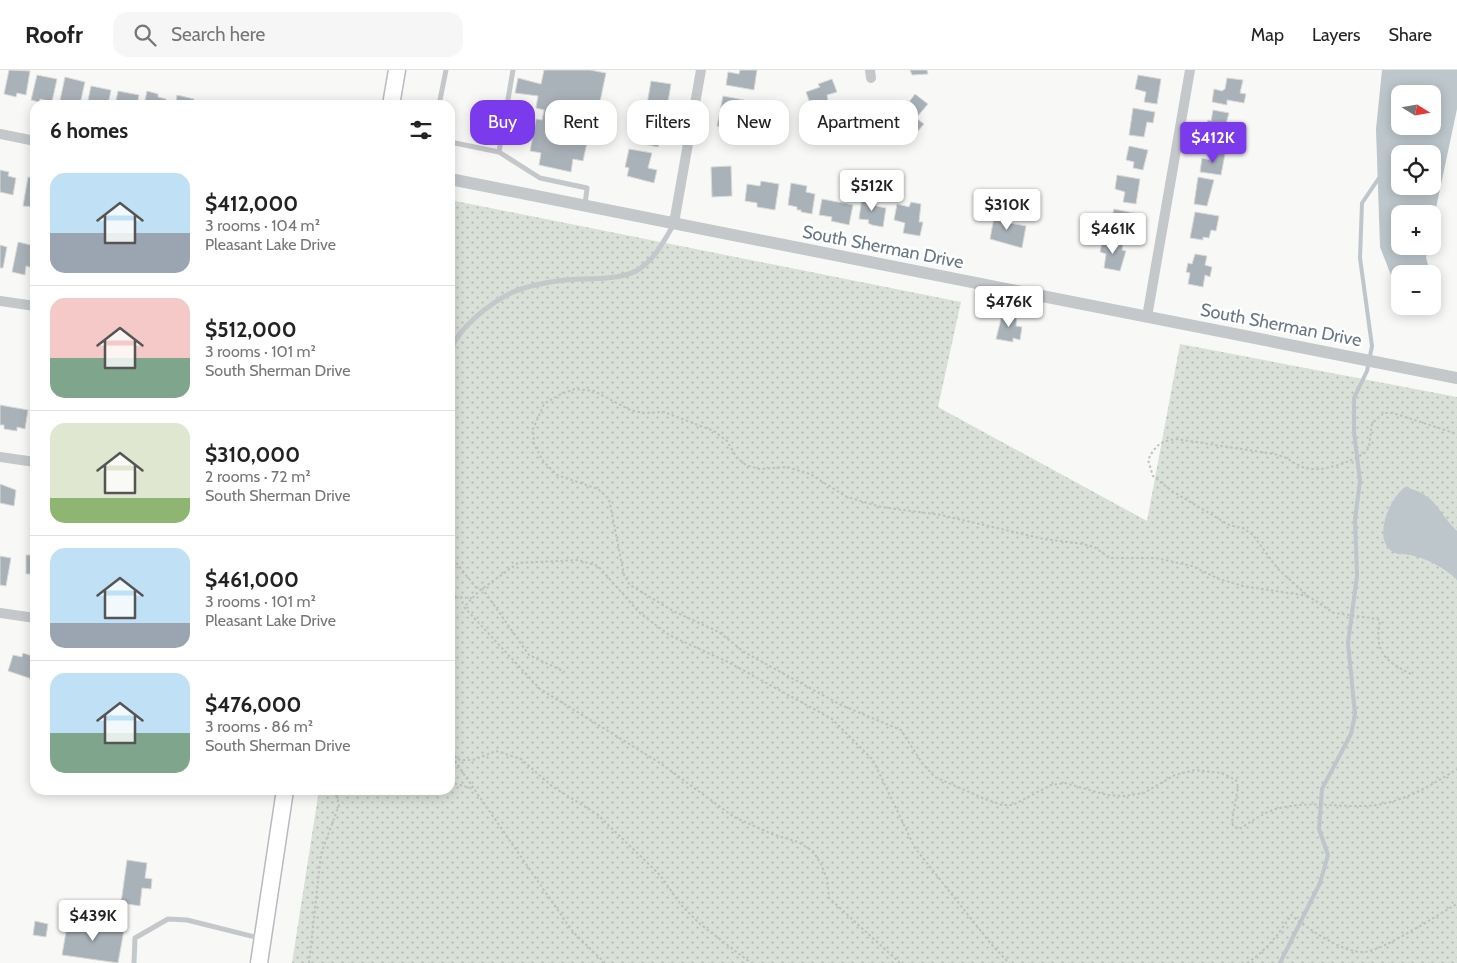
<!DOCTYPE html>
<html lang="en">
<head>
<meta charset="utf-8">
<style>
  :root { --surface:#fff; --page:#f6f6f6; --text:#222; --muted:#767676; --line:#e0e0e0; --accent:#7c3aed }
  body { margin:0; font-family:Cabin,sans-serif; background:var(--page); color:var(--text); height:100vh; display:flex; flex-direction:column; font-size:19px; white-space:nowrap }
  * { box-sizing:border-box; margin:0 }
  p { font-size:16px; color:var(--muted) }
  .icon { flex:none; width:28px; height:28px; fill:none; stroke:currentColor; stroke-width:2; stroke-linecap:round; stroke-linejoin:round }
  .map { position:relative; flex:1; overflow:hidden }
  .panel { position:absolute; left:30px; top:30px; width:425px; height:695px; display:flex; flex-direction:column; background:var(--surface); border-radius:15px; box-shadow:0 2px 12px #0003 }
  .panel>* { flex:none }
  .hud { position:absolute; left:470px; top:30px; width:475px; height:45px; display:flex; gap:10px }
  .needle { width:32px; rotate:101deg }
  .controls { position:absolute; left:1391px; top:15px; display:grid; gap:10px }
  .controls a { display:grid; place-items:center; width:50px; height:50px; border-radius:10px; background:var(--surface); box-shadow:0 2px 12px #0003; font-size:25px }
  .price { position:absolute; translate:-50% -42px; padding:0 11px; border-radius:5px; background:#fff; color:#222; font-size:16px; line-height:32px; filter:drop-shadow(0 1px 2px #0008) }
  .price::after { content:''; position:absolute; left:50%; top:30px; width:15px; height:11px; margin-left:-8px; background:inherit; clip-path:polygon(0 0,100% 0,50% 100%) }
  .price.active { background:var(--accent); color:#fff }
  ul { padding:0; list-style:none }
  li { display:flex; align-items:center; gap:15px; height:125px; padding:0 20px }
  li+li { border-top:1px solid var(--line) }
  li span { display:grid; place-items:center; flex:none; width:140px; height:100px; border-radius:15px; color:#555 }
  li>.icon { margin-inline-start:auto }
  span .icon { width:60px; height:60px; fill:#fffc; stroke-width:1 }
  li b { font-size:21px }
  h2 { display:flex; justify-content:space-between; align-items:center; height:60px; padding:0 20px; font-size:21px }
  .tag { padding:0 18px; border-radius:15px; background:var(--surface); box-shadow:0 2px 12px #0003; font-size:18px; line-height:45px }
  .tag.active { background:var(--accent); color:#fff }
  header { display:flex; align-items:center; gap:30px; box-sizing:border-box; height:70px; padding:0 25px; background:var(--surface); border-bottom:1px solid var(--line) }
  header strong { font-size:24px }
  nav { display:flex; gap:28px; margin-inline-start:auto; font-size:18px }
  .search { width:350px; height:45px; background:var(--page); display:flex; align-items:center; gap:12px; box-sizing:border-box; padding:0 18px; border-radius:15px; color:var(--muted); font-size:19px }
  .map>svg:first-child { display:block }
  .green { fill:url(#green-dots) }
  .water { fill:#bcc6cb; fill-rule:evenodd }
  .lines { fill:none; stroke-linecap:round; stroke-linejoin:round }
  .stream { stroke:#bcc6cb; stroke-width:4 }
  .building { fill:#aab2b9; stroke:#dadad8 }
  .primary-casing { stroke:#b7bbbf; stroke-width:19 }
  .path { stroke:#bec0c3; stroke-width:2; stroke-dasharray:2.5 2.5; stroke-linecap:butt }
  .service { stroke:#c4c8cb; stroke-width:5 }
  .minor { stroke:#c4c8cb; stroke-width:10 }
  .tertiary { stroke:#c4c8cb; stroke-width:12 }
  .primary { stroke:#fff; stroke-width:16 }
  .labels { text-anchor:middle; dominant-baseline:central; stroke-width:5; stroke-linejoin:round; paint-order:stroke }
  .street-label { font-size:18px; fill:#677787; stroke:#fff }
</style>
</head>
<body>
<header>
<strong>Roofr</strong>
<div class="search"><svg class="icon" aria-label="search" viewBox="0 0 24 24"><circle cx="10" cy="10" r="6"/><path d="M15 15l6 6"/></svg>Search here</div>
<nav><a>Map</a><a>Layers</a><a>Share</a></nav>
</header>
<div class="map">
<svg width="1457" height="893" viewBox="0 0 1457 893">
  <defs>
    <pattern id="green-dots" width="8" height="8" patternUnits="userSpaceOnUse" patternTransform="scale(1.25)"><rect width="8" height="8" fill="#d9e0d7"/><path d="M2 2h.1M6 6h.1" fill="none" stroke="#b4bab4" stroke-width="1.8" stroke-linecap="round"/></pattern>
  </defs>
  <rect width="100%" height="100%" fill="#f8f8f6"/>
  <!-- green -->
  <path class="green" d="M 450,130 L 961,232 L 938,337 L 1147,451 L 1180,274 L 1457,327 L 1457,893 L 292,893 L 319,720 L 450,720 Z"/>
  <!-- water -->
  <g class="water">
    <path d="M 1382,0 L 1457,0 L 1457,39 L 1433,152 L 1432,144 L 1400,144 L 1400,176 L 1428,176 L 1426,188 L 1431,204 L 1400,204 L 1400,228 L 1380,177 L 1376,59 ZM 1400,24 L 1432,24 L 1432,56 L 1400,56 ZM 1400,84 L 1432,84 L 1432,116 L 1400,116 Z"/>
    <path d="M 1405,417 C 1438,426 1435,439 1457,461 L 1457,510 C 1444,497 1428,489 1410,485 C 1405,484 1399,485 1395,483 C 1370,471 1390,428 1405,417 Z"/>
  </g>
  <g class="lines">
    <!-- stream -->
    <path class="stream" d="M 1280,893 L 1320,813 L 1328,785 L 1319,759 L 1322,719 L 1351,664 L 1355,644 L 1348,573 L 1357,506 L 1355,449 L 1360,411 L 1354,362 L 1354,328 L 1367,301 L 1372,276 L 1360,188 L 1362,133 L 1379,108"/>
  </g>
  <!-- building -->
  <g class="building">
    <path d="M 9,0 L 30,1 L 26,25 L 17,23 L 16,27 L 4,24 Z"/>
    <path d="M 544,0 L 590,0 L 606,3 L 596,51 L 587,49 L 585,58 L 590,59 L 583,91 L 573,89 L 571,102 L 539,95 L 541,83 L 530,81 L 536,49 L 542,50 L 544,40 L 536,38 L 538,26 L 515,23 L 518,8 L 541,14 Z"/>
    <path d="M 740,0 L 757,0 L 754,20 L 726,15 L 728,2 L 739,4 Z"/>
    <path d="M 910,0 L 927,0 L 928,4 L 912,5 Z"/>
    <path d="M 37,5 L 57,9 L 52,32 L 40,29 L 39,32 L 31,30 Z"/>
    <path d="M 1138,5 L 1161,9 L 1157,34 L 1144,32 L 1146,22 L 1135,19 Z"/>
    <path d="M 65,7 L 85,12 L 80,34 L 73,32 L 72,35 L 59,35 Z"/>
    <path d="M 1227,8 L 1243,10 L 1240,23 L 1246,24 L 1244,33 L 1227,30 L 1227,35 L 1212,32 L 1214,19 L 1222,21 L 1225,19 Z"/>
    <path d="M 832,9 L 837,22 L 827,25 L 830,41 L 815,47 L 806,22 L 820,17 L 818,14 Z"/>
    <path d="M 651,11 L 671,14 L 666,44 L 646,40 Z"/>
    <path d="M 91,16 L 111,20 L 108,35 L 87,35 Z"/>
    <path d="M 118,21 L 139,25 L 137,35 L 115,35 Z"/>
    <path d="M 147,21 L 158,24 L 158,27 L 166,29 L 165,35 L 144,35 Z"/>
    <path d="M 915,24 L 928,34 L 916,48 L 924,54 L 917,62 L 895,44 L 907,30 L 909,32 Z"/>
    <path d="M 177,25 L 194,29 L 193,35 L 171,35 L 172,31 L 176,32 Z"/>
    <path d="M 723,26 L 744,30 L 742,42 L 747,43 L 746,51 L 740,50 L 738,60 L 717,56 Z"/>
    <path d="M 1133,38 L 1155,42 L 1153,53 L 1147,52 L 1144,67 L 1129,65 Z"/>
    <path d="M 850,40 L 880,49 L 876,65 L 846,57 Z"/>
    <path d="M 1213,40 L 1229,43 L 1222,68 L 1209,66 L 1210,60 L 1206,59 L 1208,50 L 1211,51 Z"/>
    <path d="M 651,48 L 663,50 L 662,69 L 660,69 L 658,77 L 634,72 L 637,58 L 645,60 L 645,57 L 649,58 Z"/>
    <path d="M 1129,76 L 1148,80 L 1143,100 L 1133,98 L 1134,92 L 1126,90 Z"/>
    <path d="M 629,79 L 652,83 L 648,98 L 657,100 L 654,113 L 627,106 L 629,98 L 625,97 Z"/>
    <path d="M 1212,81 L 1225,84 L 1221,105 L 1200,102 L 1202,88 L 1211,90 Z"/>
    <path d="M 731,96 L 732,126 L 712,127 L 711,97 Z"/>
    <path d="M 0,100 L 9,102 L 8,106 L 16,108 L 13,125 L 0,122 Z"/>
    <path d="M 1117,105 L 1140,109 L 1136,134 L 1123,132 L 1125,122 L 1115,119 Z"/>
    <path d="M 28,107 L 35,108 L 35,137 L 23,136 Z"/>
    <path d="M 1198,107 L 1214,110 L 1207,136 L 1194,134 Z"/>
    <path d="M 761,111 L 779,114 L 775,140 L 757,137 L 757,133 L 745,131 L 747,114 L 760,116 Z"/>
    <path d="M 791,113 L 807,116 L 806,122 L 815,124 L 812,144 L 801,142 L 801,140 L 797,140 L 797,137 L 788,135 Z"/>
    <path d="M 862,127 L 877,130 L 876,136 L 886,138 L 883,157 L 872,155 L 868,153 L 869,150 L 859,149 Z"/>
    <path d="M 822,129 L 853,135 L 849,155 L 831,151 L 832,147 L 819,145 Z"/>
    <path d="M 911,132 L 921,134 L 919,152 L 923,152 L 920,166 L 903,163 L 905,153 L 894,150 L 897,134 L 909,137 Z"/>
    <path d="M 1114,139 L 1138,144 L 1135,156 L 1129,155 L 1126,167 L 1108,162 Z"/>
    <path d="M 995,142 L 1006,143 L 1005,152 L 1026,156 L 1022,178 L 990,169 Z"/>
    <path d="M 1195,142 L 1219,146 L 1216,161 L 1211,160 L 1209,168 L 1203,167 L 1203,170 L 1190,168 Z"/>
    <path d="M 1109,171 L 1123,174 L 1122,180 L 1126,181 L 1120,201 L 1104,198 L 1106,184 L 1100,182 L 1102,173 L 1108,174 Z"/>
    <path d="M 18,172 L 35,176 L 35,195 L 33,198 L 26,196 L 25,205 L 12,202 Z"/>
    <path d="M 0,175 L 7,177 L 3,198 L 0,198 Z"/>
    <path d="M 1195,184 L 1207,186 L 1205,195 L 1212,197 L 1210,207 L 1205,205 L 1203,217 L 1188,214 L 1190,203 L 1186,202 L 1188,193 L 1192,194 Z"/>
    <path d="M 1003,241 L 1017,244 L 1016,256 L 1022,257 L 1020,270 L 1013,268 L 1013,272 L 996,269 Z"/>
    <path d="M 0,335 L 28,340 L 25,359 L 17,357 L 17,361 L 4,359 L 4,355 L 0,355 Z"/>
    <path d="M 0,414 L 16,420 L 14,436 L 0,433 Z"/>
    <path d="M 26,485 L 35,485 L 35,508 L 34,504 L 26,504 Z"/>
    <path d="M 0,486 L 11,488 L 6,516 L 0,515 Z"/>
    <path d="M 23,583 L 35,587 L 35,610 L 8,601 L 13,585 L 22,587 Z"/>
    <path d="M 127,790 L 147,793 L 145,808 L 152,809 L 151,819 L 142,818 L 140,836 L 121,833 Z"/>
    <path d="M 68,850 L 124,860 L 118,893 L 62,885 Z"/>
    <path d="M 35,851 L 48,854 L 46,867 L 33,865 Z"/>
  </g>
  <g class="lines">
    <defs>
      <g id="primary">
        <path d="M 391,35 L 397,0"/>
        <path d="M 259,893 L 285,720"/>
      </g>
    </defs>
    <!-- primary casing -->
    <use href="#primary" class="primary-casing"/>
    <!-- path -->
    <g class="path">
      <path d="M 450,485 L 478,520"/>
      <path d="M 482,518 L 529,585 L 565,602"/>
      <path d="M 1308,526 L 1243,516 L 1219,509 L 1192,496 L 1156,488 L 1110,488 L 1094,477 L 1083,474 L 1044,469 L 941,445 L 881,437 L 847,427 L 810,404 L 787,397 L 759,399 L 746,395 L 737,388 L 727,371 L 714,361 L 690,352 L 664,342 L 643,343 L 630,340 L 594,321 L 575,319 L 559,325 L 544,334 L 533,359 L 534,374 L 543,391 L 557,405 L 598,419 L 609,429 L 624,505 L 630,515 L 673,541 L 719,562 L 744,582 L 841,635 L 901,660 L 922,693 L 935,707 L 985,729 L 1002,735 L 1013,735 L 1051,715 L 1065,713 L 1107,725 L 1124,726 L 1144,723 L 1175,705 L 1195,700 L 1221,703 L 1236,710 L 1238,717 L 1232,752 L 1233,756 L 1239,759 C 1253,751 1265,741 1280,738 C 1311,730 1345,739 1377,735 C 1407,730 1432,715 1457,699"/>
      <path d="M 450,527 L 472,528"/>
      <path d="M 1411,604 C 1385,591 1374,582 1380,551 L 1378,549 L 1334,543 L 1308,526 L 1278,499 L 1253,465 L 1243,458 L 1229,455 L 1172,421 L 1153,406 L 1148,390 C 1155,376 1160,371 1176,369 L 1274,384 C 1288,387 1291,392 1302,397 C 1321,404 1350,392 1366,382 L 1369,377 L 1372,353 L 1384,343 L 1393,343 L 1457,364"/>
      <path d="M 450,683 L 460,690 L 473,690 L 496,681 L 521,689 L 553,717 L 597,744 L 660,805 L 681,835 L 700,854 L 751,893"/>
      <path d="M 452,687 L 573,862 L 605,893"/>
      <path d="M 450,712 L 474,719"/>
      <path d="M 309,893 L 321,784 L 339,735 L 335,720"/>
      <path d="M 900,893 L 829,828 L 827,809 L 821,794 L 813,781 L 798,772 L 772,764 L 734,747 L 660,693 L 540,619 L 464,537 L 479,521 L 518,493 L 578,490 L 598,496 L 640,543 L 669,565 L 730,593 L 832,649 L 873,690 L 915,778 L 992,875 L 1009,893"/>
      <path d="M 1247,893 C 1266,881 1279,864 1291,845 C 1307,858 1344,884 1365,882 C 1382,881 1439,844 1457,834"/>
    </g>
    <!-- service -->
    <g class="service">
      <path d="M 439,35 L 446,0"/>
      <path d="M 450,72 L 499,82 L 540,108 L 587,118 L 585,135"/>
      <path d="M 499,82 L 513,0"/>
      <path d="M 450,281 C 459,257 490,233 513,222 C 527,216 549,212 565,210 C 586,208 616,211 636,201 C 655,190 663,172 674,154"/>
      <path d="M 134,893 L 135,868 L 168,849 L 187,850 L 259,868"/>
    </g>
    <!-- minor -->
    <g class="minor">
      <path d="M 870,0 L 871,8"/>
      <path d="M 0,64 L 35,71"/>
      <path d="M 674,153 L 701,0"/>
      <path d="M 0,231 L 35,236"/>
      <path d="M 1147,247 L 1190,0"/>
      <path d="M 0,387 L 35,392"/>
      <path d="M 0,543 L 35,548"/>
    </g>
    <!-- tertiary -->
    <path class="tertiary" d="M 450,109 L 1457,308"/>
    <!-- primary -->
    <use href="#primary" class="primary"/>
  </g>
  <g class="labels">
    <!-- street labels -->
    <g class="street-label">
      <text transform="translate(883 177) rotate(11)">South Sherman Drive</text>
      <text transform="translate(1281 255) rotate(11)">South Sherman Drive</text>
    </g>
  </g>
</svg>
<div class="controls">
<a><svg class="needle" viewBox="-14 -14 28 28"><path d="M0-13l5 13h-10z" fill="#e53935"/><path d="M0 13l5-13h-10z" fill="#767676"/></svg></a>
<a><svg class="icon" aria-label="locate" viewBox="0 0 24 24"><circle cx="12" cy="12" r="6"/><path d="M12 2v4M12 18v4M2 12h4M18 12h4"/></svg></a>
<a>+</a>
<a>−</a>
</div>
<b class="price active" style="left:1213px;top:94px">$412K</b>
<b class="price" style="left:872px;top:142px">$512K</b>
<b class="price" style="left:1007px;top:161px">$310K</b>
<b class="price" style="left:1113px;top:185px">$461K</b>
<b class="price" style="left:1009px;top:258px">$476K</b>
<b class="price" style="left:93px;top:872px">$439K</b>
<div class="hud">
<a class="tag active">Buy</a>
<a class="tag">Rent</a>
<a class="tag">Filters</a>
<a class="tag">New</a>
<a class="tag">Apartment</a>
</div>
<section class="panel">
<h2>6 homes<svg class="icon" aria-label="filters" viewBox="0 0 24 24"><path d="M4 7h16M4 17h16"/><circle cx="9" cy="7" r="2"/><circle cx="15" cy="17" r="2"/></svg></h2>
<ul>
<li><span style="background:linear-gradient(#bfe0f5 60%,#9aa5b1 0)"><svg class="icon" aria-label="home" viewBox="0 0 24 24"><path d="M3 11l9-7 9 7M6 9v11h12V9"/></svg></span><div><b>$412,000</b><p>3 rooms · 104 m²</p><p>Pleasant Lake Drive</p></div></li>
<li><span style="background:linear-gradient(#f6c9c9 60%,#7fa58c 0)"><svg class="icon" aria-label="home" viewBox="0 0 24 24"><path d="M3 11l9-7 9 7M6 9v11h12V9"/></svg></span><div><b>$512,000</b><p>3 rooms · 101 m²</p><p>South Sherman Drive</p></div></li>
<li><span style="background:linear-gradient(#dfe7d0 75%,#8fb573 0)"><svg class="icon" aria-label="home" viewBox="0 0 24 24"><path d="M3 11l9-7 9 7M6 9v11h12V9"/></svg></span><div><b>$310,000</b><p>2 rooms · 72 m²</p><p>South Sherman Drive</p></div></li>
<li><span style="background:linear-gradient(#bfe0f5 75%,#9aa5b1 0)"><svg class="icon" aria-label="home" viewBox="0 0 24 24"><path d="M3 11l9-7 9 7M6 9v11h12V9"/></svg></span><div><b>$461,000</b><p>3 rooms · 101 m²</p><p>Pleasant Lake Drive</p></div></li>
<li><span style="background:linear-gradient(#bfe0f5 60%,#7fa58c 0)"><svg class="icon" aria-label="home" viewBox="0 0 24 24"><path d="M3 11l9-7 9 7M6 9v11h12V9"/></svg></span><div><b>$476,000</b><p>3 rooms · 86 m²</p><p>South Sherman Drive</p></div></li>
</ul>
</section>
</div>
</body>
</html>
